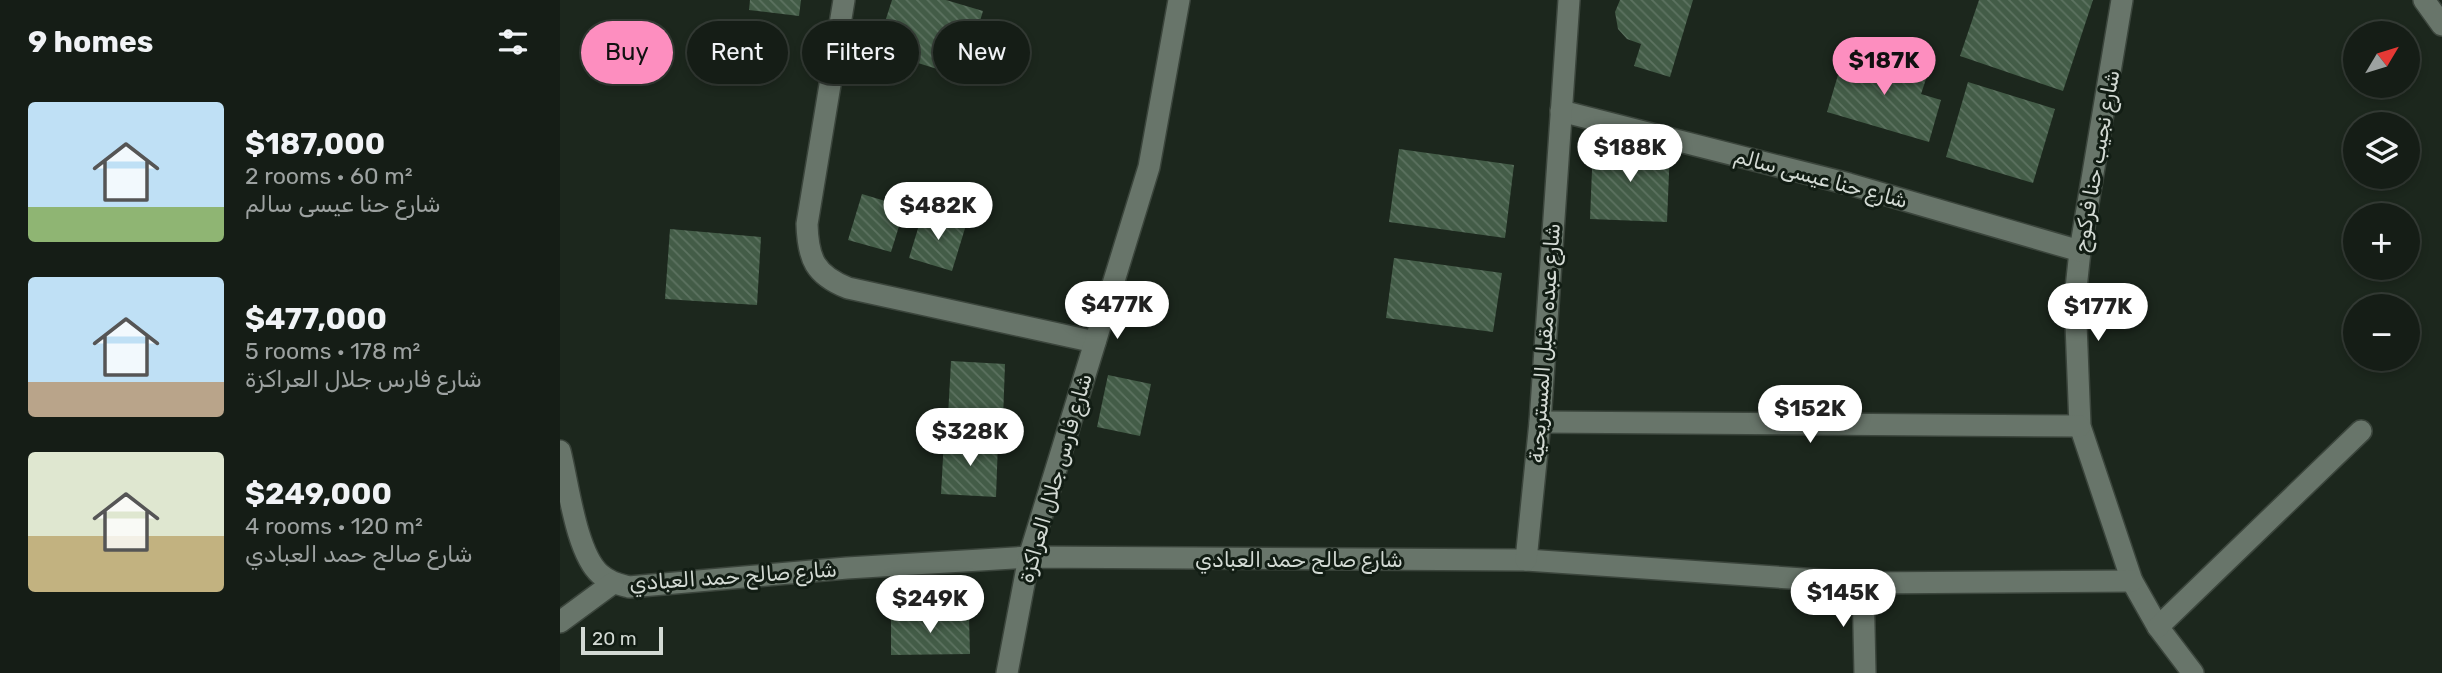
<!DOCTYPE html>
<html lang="en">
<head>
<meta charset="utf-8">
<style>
  :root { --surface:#151d16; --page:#1e261f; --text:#f1f3f6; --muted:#9da2a1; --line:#343b35; --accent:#fd8ebf }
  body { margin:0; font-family:Rubik,"Noto Sans Arabic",sans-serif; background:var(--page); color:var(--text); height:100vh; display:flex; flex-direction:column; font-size:26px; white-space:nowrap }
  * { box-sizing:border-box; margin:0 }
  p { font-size:23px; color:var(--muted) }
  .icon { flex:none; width:38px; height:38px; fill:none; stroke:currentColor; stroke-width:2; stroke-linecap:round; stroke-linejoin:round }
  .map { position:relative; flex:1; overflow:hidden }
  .drawer { display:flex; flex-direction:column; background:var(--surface); width:560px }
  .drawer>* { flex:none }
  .hud { position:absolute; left:21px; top:21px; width:665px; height:63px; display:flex; gap:14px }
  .needle { width:46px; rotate:52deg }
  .fabs { position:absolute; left:1783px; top:21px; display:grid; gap:14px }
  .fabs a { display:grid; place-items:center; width:77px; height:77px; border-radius:50%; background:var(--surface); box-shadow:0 4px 10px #0003,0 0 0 2px var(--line); font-size:35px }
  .scale { position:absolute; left:21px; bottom:18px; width:82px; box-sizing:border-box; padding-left:7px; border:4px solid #d3dad4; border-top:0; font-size:19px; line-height:24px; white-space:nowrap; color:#d3dad4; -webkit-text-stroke:5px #121d14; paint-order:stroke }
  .price { position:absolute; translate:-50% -60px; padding:0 16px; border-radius:24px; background:#fff; color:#222; font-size:23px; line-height:46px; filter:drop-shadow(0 2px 4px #0008) }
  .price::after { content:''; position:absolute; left:50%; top:42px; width:21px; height:16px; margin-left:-10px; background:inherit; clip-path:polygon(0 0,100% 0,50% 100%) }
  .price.active { background:var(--accent); color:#111 }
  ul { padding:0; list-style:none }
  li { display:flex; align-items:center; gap:21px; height:175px; padding:0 28px }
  li span { display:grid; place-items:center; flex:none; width:196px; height:140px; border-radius:7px; color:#555 }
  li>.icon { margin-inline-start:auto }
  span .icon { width:84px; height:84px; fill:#fffc; stroke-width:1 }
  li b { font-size:30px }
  h2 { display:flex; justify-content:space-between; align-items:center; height:84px; padding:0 28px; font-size:30px }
  .chip { padding:0 24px; border-radius:32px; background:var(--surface); box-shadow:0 4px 10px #0003,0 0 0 2px var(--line); font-size:24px; line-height:63px }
  .chip.active { background:var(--accent); color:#111 }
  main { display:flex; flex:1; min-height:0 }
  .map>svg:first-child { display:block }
  .building { fill:url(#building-back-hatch) }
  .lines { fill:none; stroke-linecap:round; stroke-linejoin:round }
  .minor-casing { stroke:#3b453c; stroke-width:24 }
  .minor { stroke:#68756a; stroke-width:21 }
  .labels { text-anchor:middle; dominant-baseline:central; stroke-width:6; stroke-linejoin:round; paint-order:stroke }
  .street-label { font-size:21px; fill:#d3dad4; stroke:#121d14 }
</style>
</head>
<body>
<main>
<section class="drawer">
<h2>9 homes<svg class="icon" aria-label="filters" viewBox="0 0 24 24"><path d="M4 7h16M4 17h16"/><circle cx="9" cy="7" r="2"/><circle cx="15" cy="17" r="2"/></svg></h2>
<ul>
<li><span style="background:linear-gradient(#bfe0f5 75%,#8fb573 0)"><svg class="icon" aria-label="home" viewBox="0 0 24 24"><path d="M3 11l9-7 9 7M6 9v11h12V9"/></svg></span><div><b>$187,000</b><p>2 rooms · 60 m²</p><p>شارع حنا عيسى سالم</p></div></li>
<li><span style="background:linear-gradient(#bfe0f5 75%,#b9a48a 0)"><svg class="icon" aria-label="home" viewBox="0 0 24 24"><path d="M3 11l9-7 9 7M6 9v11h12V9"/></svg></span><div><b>$477,000</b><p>5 rooms · 178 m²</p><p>شارع فارس جلال العراكزة</p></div></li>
<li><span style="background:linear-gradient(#dfe7d0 60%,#c2b280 0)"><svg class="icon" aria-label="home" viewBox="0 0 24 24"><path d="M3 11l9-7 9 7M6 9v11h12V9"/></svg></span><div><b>$249,000</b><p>4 rooms · 120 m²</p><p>شارع صالح حمد العبادي</p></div></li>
</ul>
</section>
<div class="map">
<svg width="1882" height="673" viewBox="0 0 1882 673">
  <defs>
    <pattern id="building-back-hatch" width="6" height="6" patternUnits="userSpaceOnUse" patternTransform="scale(1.75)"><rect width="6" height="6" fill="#435c47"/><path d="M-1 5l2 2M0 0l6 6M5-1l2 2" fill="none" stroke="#5d7361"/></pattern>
  </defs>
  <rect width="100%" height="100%" fill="#1c271d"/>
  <!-- building -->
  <g class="building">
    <path d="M 190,0 L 241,0 L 239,16 L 189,10 Z"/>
    <path d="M 332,0 L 386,0 L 423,11 L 403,77 L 316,50 Z"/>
    <path d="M 1060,0 L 1133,0 L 1110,77 L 1074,66 L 1081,44 L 1067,39 L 1058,29 L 1055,12 Z"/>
    <path d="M 1419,0 L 1533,0 L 1503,91 L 1400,56 Z"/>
    <path d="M 1286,48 L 1316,57 L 1314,66 L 1333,72 L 1336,64 L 1368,73 L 1361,94 L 1381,100 L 1369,142 L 1267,112 Z"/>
    <path d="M 1408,82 L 1495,109 L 1473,183 L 1386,157 Z"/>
    <path d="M 1033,145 L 1110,148 L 1107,222 L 1030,219 Z"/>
    <path d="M 839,149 L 954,165 L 945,238 L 829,222 Z"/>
    <path d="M 302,194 L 345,207 L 331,252 L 288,240 Z"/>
    <path d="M 363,212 L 406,225 L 392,271 L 349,258 Z"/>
    <path d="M 110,229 L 201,237 L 197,305 L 105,299 Z"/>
    <path d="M 834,258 L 942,273 L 933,332 L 826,318 Z"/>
    <path d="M 391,361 L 445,364 L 443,419 L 388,416 Z"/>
    <path d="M 548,375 L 591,384 L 580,436 L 537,427 Z"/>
    <path d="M 384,439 L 438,442 L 436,497 L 381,494 Z"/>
    <path d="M 331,616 L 409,616 L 410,654 L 331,655 Z"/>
  </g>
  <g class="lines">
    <defs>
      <g id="minor">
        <path d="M 284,0 L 247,224 C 248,259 255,275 288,288 L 535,342"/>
        <path d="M 1562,0 L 1520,251 L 1515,298 L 1520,426 L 1572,581 L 1598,627 L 1633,673"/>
        <path d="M 1864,0 L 1882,25"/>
        <path d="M 1001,111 L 1289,184 L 1520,251"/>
        <path d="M 980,422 L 1520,426"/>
        <path d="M 0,451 C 8,482 16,553 40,574 C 49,582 58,584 69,587 L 287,568 L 469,557 L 966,560 L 1303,583 L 1572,581"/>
        <path d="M 966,560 L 980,422 L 1009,0"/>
        <path d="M 1303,583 L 1305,673"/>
        <path d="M 0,622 L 53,583"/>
        <path d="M 1598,627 L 1801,431"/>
        <path d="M 447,673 L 469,557 L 589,167 L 619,0"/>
      </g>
    </defs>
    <!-- minor casing -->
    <use href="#minor" class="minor-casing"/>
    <!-- minor -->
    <use href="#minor" class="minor"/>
  </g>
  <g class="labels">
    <!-- street labels -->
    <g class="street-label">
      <text transform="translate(1536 161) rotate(-80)">شارع نجيب حنا فركوح</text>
      <text transform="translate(1261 178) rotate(15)">شارع حنا عيسى سالم</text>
      <text transform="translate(984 343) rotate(-86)">شارع عبده مقبل المستريحية</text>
      <text transform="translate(495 478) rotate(-74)">شارع فارس جلال العراكزة</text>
      <text x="739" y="559">شارع صالح حمد العبادي</text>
      <text transform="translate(173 576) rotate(-4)">شارع صالح حمد العبادي</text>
    </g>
  </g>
</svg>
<div class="fabs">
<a><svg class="needle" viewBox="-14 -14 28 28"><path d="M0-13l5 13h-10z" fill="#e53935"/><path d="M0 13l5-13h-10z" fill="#9da2a1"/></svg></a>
<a><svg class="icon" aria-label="layers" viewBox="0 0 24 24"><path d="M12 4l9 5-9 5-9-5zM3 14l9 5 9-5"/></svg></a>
<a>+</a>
<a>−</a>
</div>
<div class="scale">20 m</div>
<b class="price active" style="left:1324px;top:97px">$187K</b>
<b class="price" style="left:1070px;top:184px">$188K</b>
<b class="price" style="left:378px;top:242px">$482K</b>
<b class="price" style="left:557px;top:341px">$477K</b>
<b class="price" style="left:1538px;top:343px">$177K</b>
<b class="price" style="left:1250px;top:445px">$152K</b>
<b class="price" style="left:410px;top:468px">$328K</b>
<b class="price" style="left:1283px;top:629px">$145K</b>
<b class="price" style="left:370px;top:635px">$249K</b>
<div class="hud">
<a class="chip active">Buy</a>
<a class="chip">Rent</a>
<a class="chip">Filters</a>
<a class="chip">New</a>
</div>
</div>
</main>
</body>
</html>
